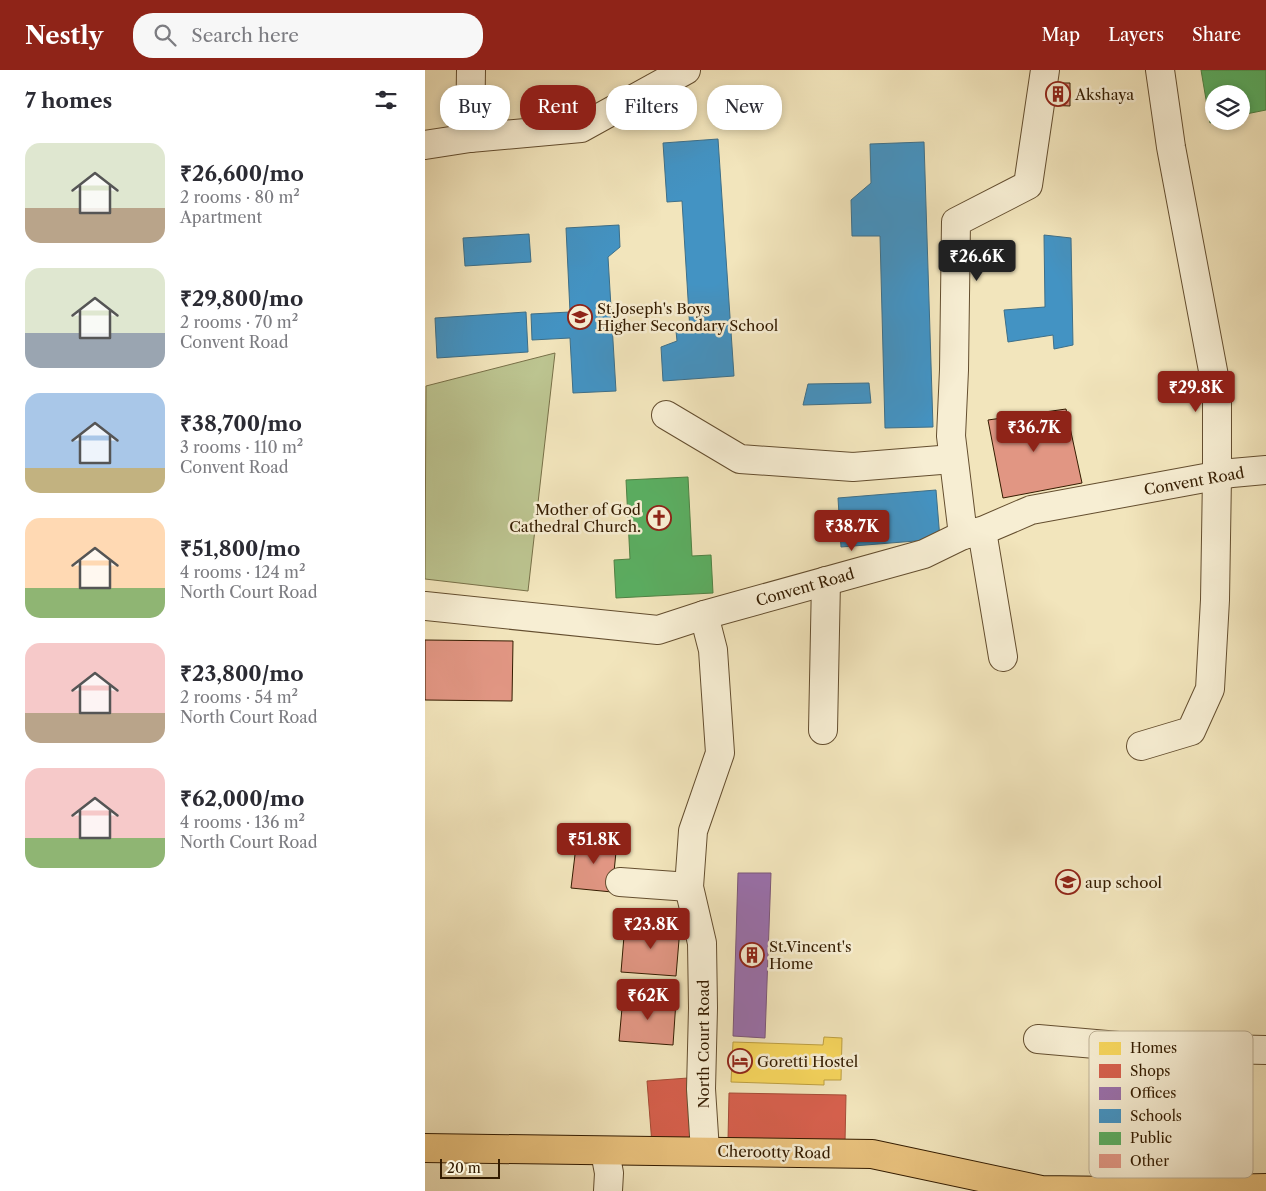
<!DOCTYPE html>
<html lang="en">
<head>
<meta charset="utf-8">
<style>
  :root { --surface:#fff; --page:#f7f7f7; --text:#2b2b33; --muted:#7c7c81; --accent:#8f2418 }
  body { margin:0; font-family:"Libre Caslon Text",serif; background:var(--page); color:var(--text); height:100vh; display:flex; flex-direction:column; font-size:19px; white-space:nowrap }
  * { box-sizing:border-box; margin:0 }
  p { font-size:16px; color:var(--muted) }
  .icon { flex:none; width:28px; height:28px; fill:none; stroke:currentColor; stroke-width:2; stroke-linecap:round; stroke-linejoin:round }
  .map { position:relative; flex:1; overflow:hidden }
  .side { display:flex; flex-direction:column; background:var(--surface); width:425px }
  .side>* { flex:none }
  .top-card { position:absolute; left:15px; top:15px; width:475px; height:45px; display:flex; gap:10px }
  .fabs { position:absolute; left:780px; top:15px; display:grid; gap:10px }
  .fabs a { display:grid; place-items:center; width:45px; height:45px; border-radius:50%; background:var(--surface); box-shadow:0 2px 8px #0003; font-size:25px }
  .scale { position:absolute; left:15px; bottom:12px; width:60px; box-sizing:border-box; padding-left:5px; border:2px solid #341c00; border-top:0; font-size:14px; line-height:18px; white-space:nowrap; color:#341c00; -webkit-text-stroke:4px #f7eed3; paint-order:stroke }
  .price { position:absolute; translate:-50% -42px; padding:0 11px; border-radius:5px; background:var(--accent); color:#fff; font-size:16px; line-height:32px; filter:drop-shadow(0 1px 2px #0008) }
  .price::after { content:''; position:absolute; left:50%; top:30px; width:15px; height:11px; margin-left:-8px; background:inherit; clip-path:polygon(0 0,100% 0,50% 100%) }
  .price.current { background:#222; color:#fff }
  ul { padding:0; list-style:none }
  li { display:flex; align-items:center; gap:15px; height:125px; padding:0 25px }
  li span { display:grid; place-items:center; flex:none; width:140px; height:100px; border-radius:15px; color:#555 }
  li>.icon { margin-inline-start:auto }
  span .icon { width:60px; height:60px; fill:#fffc; stroke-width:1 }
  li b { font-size:21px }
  h2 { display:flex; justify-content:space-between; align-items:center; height:60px; padding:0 25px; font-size:21px }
  .chip { padding:0 18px; border-radius:20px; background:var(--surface); box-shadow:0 2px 8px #0003; font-size:18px; line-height:45px }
  .chip.current { background:var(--accent); color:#fff }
  header { display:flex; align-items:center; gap:30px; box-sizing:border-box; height:70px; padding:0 25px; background:var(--accent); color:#fff }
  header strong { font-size:24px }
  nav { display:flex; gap:28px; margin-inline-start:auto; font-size:18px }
  .search { width:350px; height:45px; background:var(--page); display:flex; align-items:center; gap:12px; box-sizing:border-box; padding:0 18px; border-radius:20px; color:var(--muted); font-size:19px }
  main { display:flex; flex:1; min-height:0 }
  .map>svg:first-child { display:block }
  .green { fill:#bcc490; stroke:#787048 }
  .homes { fill:#f6d55c; stroke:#bc9e40 }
  .shops { fill:#d6604d; stroke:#a54c36 }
  .offices { fill:#9970ab; stroke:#7b5778 }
  .schools { fill:#4393c3; stroke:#3e6f88 }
  .public { fill:#5aae61; stroke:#4f8244 }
  .building { fill:#e19683; stroke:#341c00 }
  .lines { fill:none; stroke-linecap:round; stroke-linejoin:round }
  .minor-casing { stroke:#644e2f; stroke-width:30 }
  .major-casing { stroke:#341c00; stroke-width:30 }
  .minor { stroke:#f7eed3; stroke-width:28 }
  .major { stroke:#e9c27e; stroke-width:28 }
  .labels { text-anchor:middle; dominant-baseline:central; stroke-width:5; stroke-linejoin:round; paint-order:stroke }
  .poi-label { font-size:15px; fill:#341c00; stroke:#f7eed3; text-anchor:start }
  .street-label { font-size:15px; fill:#341c00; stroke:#f7eed3 }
  .key { fill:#f7eed3; stroke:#bcaf94; stroke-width:1 }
  .key-label { font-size:14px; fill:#341c00 }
</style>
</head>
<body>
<header>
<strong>Nestly</strong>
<div class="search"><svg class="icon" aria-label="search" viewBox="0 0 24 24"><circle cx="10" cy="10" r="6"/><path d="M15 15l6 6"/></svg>Search here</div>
<nav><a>Map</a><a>Layers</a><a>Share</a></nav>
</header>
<main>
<section class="side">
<h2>7 homes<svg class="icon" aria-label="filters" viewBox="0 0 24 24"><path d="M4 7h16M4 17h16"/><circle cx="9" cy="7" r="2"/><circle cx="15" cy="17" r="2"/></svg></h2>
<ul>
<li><span style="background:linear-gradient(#dfe7d0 65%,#b9a48a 0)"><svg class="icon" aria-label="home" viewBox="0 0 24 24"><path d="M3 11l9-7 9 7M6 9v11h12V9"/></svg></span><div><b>₹26,600/mo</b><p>2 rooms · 80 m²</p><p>Apartment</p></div></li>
<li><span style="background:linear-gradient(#dfe7d0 65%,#9aa5b1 0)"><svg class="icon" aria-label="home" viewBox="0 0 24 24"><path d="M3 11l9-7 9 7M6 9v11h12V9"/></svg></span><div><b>₹29,800/mo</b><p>2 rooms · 70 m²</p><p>Convent Road</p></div></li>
<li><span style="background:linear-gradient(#a9c7e8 75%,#c2b280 0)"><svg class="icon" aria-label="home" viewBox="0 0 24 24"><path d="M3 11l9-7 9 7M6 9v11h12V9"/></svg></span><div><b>₹38,700/mo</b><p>3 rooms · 110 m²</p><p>Convent Road</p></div></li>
<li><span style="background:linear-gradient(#ffd9b3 70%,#8fb573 0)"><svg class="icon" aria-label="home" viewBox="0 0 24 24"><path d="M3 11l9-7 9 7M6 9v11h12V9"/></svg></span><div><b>₹51,800/mo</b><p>4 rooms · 124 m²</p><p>North Court Road</p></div></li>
<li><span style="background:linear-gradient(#f6c9c9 70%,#b9a48a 0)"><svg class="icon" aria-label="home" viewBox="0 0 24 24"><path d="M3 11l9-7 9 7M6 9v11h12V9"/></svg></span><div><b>₹23,800/mo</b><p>2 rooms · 54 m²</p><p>North Court Road</p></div></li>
<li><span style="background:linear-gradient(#f6c9c9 70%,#8fb573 0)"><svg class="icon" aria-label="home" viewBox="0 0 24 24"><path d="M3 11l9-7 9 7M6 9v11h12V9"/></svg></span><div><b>₹62,000/mo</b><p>4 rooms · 136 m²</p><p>North Court Road</p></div></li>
</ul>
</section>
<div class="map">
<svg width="841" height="1121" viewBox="0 0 841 1121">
  <rect width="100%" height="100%" fill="#f2e5bc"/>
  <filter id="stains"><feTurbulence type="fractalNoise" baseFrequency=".004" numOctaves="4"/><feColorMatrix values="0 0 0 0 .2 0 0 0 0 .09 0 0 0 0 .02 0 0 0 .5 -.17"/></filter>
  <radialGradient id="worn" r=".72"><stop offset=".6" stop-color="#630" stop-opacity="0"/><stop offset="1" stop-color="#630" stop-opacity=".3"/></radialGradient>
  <!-- green -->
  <path class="green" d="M 130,283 L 103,521 L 0,509 L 1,316 Z"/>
  <!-- homes -->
  <path class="homes" d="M 399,967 L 417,968 L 416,1010 L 399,1010 L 399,1015 L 306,1012 L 308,972 L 398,975 Z"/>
  <!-- shops -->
  <g class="shops">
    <path d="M 263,1008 L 267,1071 L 227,1074 L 222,1011 Z"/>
    <path d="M 304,1023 L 421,1025 L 420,1073 L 303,1070 Z"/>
  </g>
  <!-- offices -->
  <path class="offices" d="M 313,803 L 346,803 L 340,968 L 308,966 Z"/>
  <!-- schools -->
  <g class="schools">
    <path d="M 293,69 L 309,306 L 238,311 L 236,277 L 252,271 L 251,261 L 265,261 L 257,131 L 242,132 L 238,73 Z"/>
    <path d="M 499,72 L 508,357 L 460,358 L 455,166 L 427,166 L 426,130 L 446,113 L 445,74 Z"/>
    <path d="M 194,155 L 195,177 L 183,187 L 191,321 L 148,323 L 145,268 L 107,270 L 106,244 L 145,242 L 141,158 Z"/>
    <path d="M 104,164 L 106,192 L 40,196 L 38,168 Z"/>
    <path d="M 619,165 L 646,168 L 648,275 L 629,279 L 628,265 L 583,272 L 579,240 L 620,237 Z"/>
    <path d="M 101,242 L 103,282 L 12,288 L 10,248 Z"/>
    <path d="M 444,313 L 446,333 L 378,335 L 383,314 Z"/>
    <path d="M 511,420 L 515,469 L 416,477 L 413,428 Z"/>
  </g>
  <!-- public -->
  <g class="public">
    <path d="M 776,0 L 841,0 L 841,40 L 816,45 L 816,24 L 789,24 L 789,51 L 791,51 L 785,53 Z"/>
    <path d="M 263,407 L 267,486 L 286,485 L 288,523 L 191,528 L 189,490 L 205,489 L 201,410 Z"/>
  </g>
  <!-- building -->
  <g class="building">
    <path d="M 621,13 L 645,13 L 645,36 L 621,35 Z"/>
    <path d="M 641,339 L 657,413 L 578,428 L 563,350 Z"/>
    <path d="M 0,570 L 88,571 L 87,631 L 0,630 Z"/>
    <path d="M 152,768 L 192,772 L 187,822 L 146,818 Z"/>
    <path d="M 200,854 L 255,858 L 251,906 L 196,902 Z"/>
    <path d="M 198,927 L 251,931 L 248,975 L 194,971 Z"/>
  </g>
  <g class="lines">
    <defs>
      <g id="minor">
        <path d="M 45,68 L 46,0"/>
        <path d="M 0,75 L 45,68 L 156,58 L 261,0"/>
        <path d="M 241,345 L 315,389 L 428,397 L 528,389"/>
        <path d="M 557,461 L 578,587"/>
        <path d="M 538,465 L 526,366 L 529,300 L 531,152 L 603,115 L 620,0"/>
        <path d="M 0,536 L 233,560 L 279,545 L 499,484 L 538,465 L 557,461 L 606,440 L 807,403 L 841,400"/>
        <path d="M 279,545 L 288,580 L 295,683 L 268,761 L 264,817 L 277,873 L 278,938 L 276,1019 L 280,1081"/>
        <path d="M 398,660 L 401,511"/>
        <path d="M 716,676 L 766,661 L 785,619 L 790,530 L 792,406 L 792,322 L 746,77 L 735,0"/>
        <path d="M 195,812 L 264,817"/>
        <path d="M 613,969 L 705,977 L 841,980"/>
        <path d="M 180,1082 L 184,1103 L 183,1121"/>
      </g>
      <g id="major">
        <path d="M 0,1078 L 447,1084 L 616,1120 L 694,1121"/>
        <path d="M 696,1121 L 841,1118"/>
      </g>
    </defs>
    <!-- minor casing -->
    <use href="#minor" class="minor-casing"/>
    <!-- major casing -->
    <use href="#major" class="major-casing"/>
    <!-- minor -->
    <use href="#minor" class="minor"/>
    <!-- major -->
    <use href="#major" class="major"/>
  </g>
  <!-- icons -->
  <defs>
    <symbol id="building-ring" viewBox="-11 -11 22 22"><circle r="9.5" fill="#f7eed3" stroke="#8f2418" stroke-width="1.5"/><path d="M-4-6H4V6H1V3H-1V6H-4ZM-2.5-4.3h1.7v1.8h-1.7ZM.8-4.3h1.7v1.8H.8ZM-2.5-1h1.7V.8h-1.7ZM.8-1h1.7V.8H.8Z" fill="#8f2418"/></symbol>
    <symbol id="school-ring" viewBox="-11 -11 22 22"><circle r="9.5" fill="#f7eed3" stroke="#8f2418" stroke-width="1.5"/><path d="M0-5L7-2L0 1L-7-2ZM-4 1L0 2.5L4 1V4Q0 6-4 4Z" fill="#8f2418"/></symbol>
    <symbol id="church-ring" viewBox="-11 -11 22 22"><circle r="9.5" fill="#f7eed3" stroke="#8f2418" stroke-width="1.5"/><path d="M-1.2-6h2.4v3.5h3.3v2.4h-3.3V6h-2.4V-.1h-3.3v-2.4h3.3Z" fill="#8f2418"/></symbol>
    <symbol id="hotel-ring" viewBox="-11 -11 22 22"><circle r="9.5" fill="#f7eed3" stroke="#8f2418" stroke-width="1.5"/><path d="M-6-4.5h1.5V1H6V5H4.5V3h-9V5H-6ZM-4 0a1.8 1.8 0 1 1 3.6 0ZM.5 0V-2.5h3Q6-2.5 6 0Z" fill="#8f2418"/></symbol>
  </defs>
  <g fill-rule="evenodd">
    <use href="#building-ring" x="619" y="10" width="28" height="28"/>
    <use href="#school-ring" x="141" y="233" width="28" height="28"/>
    <use href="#church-ring" x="220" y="434" width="28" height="28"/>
    <use href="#school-ring" x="629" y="798" width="28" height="28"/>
    <use href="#building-ring" x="313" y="871" width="28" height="28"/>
    <use href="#hotel-ring" x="301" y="977" width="28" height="28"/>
  </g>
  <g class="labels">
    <!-- poi labels -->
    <g class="poi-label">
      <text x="650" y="24">Akshaya</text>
      <text x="172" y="238">St.Joseph's Boys<tspan x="172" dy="17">Higher Secondary School</tspan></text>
      <text x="216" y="439" text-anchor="end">Mother of God<tspan x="216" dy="17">Cathedral Church.</tspan></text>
      <text x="660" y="812">aup school</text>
      <text x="344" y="876">St.Vincent's<tspan x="344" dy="17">Home</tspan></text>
      <text x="332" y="991">Goretti Hostel</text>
    </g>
    <!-- street labels -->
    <g class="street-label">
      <text transform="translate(769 411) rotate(-10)">Convent Road</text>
      <text transform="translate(380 517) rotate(-16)">Convent Road</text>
      <text transform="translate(278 974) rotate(-90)">North Court Road</text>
      <text transform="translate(349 1082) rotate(1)">Cherootty Road</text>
    </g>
  </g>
  <!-- legend -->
  <rect x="664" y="961" width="164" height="147" rx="8" class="key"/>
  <rect x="674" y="972" width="22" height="13" fill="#f6d55c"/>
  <rect x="674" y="994" width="22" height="14" fill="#d6604d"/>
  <rect x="674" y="1017" width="22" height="13" fill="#9970ab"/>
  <rect x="674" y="1039" width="22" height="14" fill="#4393c3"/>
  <rect x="674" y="1062" width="22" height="13" fill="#5aae61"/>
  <rect x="674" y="1084" width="22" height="14" fill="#e19683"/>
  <g class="key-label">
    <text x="705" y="983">Homes</text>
    <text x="705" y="1006">Shops</text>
    <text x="705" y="1028">Offices</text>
    <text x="705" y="1051">Schools</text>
    <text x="705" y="1073">Public</text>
    <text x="705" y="1096">Other</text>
  </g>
  <rect width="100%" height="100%" filter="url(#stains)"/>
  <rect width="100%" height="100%" fill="url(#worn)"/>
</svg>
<div class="fabs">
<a><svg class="icon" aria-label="layers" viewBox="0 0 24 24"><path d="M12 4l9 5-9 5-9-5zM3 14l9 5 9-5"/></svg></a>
</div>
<div class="scale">20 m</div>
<b class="price current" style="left:552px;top:212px">₹26.6K</b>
<b class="price" style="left:771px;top:343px">₹29.8K</b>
<b class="price" style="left:609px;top:383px">₹36.7K</b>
<b class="price" style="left:427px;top:482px">₹38.7K</b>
<b class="price" style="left:169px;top:795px">₹51.8K</b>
<b class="price" style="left:226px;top:880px">₹23.8K</b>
<b class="price" style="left:223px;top:951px">₹62K</b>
<div class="top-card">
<a class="chip">Buy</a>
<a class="chip current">Rent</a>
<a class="chip">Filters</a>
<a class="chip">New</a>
</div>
</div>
</main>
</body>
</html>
